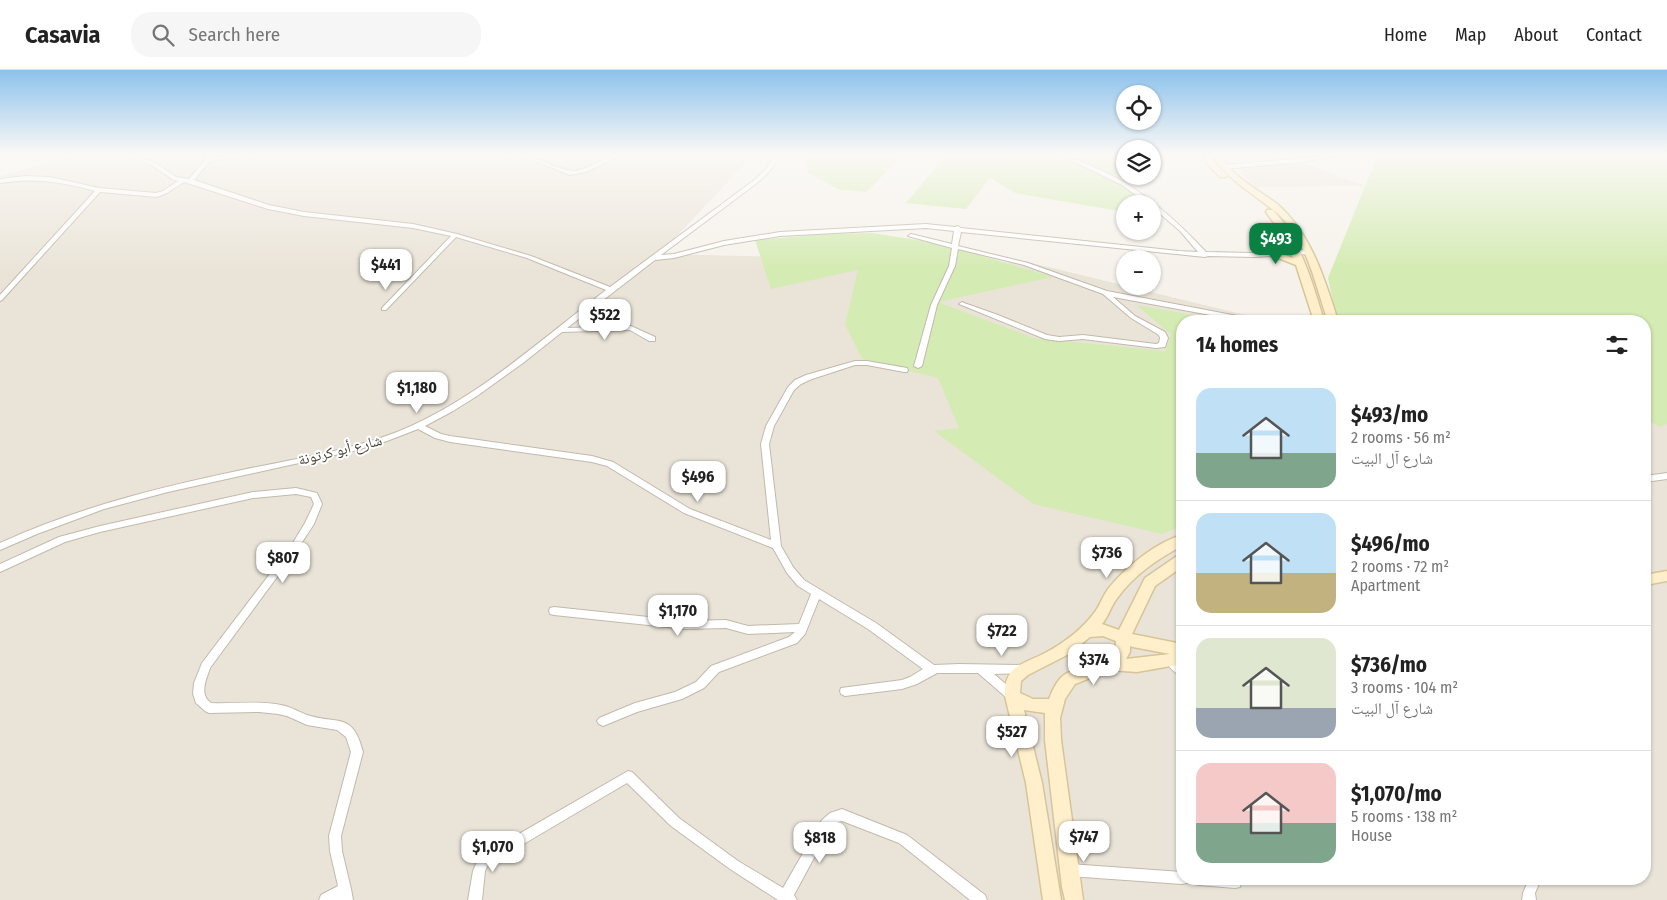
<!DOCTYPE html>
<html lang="en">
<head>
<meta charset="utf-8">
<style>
  :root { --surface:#fff; --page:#f6f6f6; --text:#222; --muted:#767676; --line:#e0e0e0; --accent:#0b8043 }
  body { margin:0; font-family:"Fira Sans Condensed","Noto Naskh Arabic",sans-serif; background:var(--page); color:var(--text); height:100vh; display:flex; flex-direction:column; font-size:19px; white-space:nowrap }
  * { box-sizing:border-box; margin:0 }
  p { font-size:16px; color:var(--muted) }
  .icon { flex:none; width:28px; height:28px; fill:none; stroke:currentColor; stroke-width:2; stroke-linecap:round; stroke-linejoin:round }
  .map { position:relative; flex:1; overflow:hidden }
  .details { position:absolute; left:1176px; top:245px; width:475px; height:570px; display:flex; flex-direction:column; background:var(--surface); border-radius:20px; box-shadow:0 1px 4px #0004 }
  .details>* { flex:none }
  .controls { position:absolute; left:1116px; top:15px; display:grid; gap:10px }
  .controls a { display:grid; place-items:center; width:45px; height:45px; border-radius:50%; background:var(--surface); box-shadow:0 1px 4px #0004; font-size:25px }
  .price { position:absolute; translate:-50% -42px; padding:0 11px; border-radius:10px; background:#fff; color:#222; font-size:16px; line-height:32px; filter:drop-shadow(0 1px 2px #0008) }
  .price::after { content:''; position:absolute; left:50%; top:30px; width:15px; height:11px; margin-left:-8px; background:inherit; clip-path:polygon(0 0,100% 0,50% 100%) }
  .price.current { background:var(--accent); color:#fff }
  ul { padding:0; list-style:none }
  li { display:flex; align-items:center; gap:15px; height:125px; padding:0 20px }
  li+li { border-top:1px solid var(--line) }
  li span { display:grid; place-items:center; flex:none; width:140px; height:100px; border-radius:15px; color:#555 }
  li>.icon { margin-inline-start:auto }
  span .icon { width:60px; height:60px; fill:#fffc; stroke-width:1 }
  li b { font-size:21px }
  h2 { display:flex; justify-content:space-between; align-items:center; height:60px; padding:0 20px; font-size:21px }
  header { display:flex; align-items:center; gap:30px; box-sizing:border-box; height:70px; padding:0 25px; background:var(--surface); border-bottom:1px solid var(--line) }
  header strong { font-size:24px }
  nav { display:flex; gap:28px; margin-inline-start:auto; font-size:18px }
  .search { width:350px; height:45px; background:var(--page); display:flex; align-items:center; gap:12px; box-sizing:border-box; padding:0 18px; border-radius:20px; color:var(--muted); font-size:19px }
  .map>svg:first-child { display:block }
  .residential { fill:#eae4d8 }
  .green { fill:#d4ebb3 }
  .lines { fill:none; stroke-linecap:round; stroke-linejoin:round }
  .street-casing { stroke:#c2b9ac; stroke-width:2 }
  .secondary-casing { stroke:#d7c499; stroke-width:3 }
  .street { fill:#fff; fill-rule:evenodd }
  .secondary { fill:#fff0cb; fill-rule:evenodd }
  .labels { text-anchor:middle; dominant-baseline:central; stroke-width:4; stroke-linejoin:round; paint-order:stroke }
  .street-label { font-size:15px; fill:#4a4238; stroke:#fff }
</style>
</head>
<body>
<header>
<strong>Casavia</strong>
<div class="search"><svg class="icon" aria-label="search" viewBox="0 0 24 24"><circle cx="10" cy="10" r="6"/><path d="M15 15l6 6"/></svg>Search here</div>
<nav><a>Home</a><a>Map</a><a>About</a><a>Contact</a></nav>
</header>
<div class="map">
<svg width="1667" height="830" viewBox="0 0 1667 830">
  <rect width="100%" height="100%" fill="#f6f2eb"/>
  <!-- residential -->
  <g class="residential">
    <path d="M 81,84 L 754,84 L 660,184 L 1032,193 L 1270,251 L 1182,251 L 1182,809 L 1645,809 L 1645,314 L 1667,313 L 1667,830 L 0,830 L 0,106 Z"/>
    <path d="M 1302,92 L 1327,102 L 1366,116 L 1256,117 L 1240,102 L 1244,99 Z"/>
  </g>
  <!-- green -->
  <g class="green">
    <path d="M 785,84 L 1110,84 L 1139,134 L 1125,134 L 1125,142 L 1015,123 L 990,108 L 966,139 L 906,133 L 943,89 L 925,85 L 902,87 L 866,122 L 838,119 L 808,103 L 806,88 L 786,86 Z"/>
    <path d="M 1378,84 L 1667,84 L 1667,354 L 1660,357 L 1645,349 L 1645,251 L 1337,251 L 1328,208 Z"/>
    <path d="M 872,163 L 943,174 L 1053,207 L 938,232 L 1034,268 L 1165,281 L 1171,264 L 1136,235 L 1183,243 L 1212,251 L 1182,251 L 1182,456 L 1162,464 L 1033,434 L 934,361 L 959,358 L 938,308 L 862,289 L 845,255 L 858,200 L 771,219 L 755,170 L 827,164 Z"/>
  </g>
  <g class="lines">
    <defs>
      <g id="street">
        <path d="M 126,84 L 133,84 L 157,94 L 176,107 L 189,109 L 205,90 L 207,84 L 211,84 L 211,88 L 236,84 L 248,84 L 245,86 L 210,91 L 194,110 L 269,135 L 304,142 L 413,154 L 457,164 L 531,186 L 610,217 L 753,111 L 765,100 L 776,84 L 782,84 L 769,102 L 757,113 L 661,185 L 674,184 L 724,171 L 780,162 L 926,154 L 955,157 L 958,156 L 961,158 L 1179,181 L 1198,182 L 1180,161 L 1152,137 L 1152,134 L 1148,134 L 1122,115 L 1058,84 L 1065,84 C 1085,94 1108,102 1127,114 C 1157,133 1182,156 1206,182 L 1254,183 L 1308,180 L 1311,182 L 1308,184 L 1254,187 L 1208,186 L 1205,187 L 961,162 L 958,176 L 1028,193 L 1107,221 L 1253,249 L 1257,251 L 1243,251 L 1113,227 L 1135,246 L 1165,262 L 1168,268 L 1165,277 L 1156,278 L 1083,269 L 1059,271 L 1045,269 L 959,234 L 962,232 L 964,233 L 998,245 L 1047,265 L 1059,267 L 1083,265 L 1156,274 L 1159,273 L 1160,268 L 1159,265 L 1131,248 L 1103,224 L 1024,195 L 958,179 L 955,196 L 937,235 L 922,296 L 918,298 L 914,296 L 931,235 L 949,196 L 952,178 L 908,166 L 911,164 L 952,174 L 954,161 L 926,158 L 780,166 L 724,175 L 674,188 L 655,190 L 567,258 L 631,256 L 655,267 L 655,271 L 649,271 L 630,260 L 562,262 L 523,293 L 477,326 L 453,341 L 425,356 L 441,364 L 450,366 L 592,386 L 613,392 L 690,439 L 771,470 L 761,374 L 766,356 L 788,317 L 795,310 L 806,305 L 855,291 L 867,291 L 907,298 L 908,300 L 907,302 L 904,302 L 867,295 L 855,295 L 812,309 L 801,314 L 794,320 L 774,356 L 769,374 L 781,476 L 793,497 L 804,510 L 876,553 L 934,595 L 959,594 L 1025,595 L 1029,596 L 1030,599 L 1029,602 L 1025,603 L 994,604 L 1016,623 L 1017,626 L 1016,629 L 1012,631 L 1008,629 L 978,603 L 937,603 L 917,614 L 902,619 L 845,626 L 841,624 L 840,621 L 841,618 L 902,610 L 910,607 L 923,599 L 868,559 L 819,529 L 805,564 L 797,573 L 719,602 L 704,618 L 682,629 L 637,642 L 603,656 L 599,654 L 597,651 L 599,648 L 635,633 L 675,622 L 696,612 L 711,596 L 789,567 L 795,562 L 748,564 L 726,558 L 686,559 L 554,545 L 550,544 L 549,541 L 550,538 L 554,537 L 686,551 L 726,550 L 748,556 L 799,554 L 811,524 L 798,516 L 787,503 L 773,478 L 684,443 L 607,396 L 592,392 L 450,372 L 435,368 L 418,359 L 387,371 L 353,381 L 168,422 L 104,439 L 37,464 L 0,480 L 0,473 C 79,437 157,418 242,400 C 294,389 348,381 397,362 C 476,330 539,271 606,220 L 527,188 L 456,167 L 386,240 L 382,240 L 382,238 L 451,166 L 413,158 L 304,146 L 268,139 L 184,112 L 167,123 L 157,127 L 100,122 L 2,230 L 0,231 L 0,225 L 95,121 C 63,112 33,107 0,113 L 0,109 L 25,106 L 50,107 L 99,118 L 156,123 L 163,121 L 178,111 L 172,109 L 153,96 Z"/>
        <path d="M 518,84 L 525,84 C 536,88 563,101 573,101 C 591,100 606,83 624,84 L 586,102 L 570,105 Z"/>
        <path d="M 1333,84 L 1345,84 L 1303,92 L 1224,99 L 1221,97 L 1224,95 L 1303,88 Z"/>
        <path d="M 1667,403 L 1667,409 L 1645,412 L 1645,406 Z"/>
        <path d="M 296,418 L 317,423 L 322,434 L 314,454 L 297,480 L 210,598 C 206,610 199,625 211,633 C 235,634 261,630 285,636 C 293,638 299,642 307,645 C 337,655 353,641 363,682 L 341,766 L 342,781 L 351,819 L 353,830 L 319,830 L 321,825 L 338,816 L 330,781 L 329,766 L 351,682 L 346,667 L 337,660 L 307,655 L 287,646 L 278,644 L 259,642 L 209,643 L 205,641 L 196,633 L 193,624 L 194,613 L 202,593 L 291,476 L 305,453 L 314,434 L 311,427 L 296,424 L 253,428 L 100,462 L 65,472 L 0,502 L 0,494 L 59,467 L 100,456 L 253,422 Z"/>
        <path d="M 1170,586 L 1174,587 L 1182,596 L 1182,606 C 1176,605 1168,596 1165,590 L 1166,587 Z"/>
        <path d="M 628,701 L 632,702 L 679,748 L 738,791 L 783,818 L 822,750 L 830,743 L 842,739 L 907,765 L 985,825 L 987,830 L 970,830 L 899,773 L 842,751 L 837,752 L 830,758 L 794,825 L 797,830 L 778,830 L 730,799 L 671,756 L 627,713 L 488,795 L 485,801 L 482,830 L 468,830 L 473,801 L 479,787 Z"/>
        <path d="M 1069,794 L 1182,802 L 1182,809 L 1188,809 L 1187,813 L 1182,814 L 1069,806 L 1064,804 L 1063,800 L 1064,796 Z"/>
        <path d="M 1193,809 L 1240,809 L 1241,812 L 1240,817 L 1235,818 L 1199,815 L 1194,814 Z"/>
        <path d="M 1529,809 L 1541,809 L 1535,823 L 1536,830 L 1522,830 L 1523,823 Z"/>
      </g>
      <g id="secondary">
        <path d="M 1203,84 L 1211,84 L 1215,93 L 1227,105 L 1226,107 L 1220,107 L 1209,96 Z"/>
        <path d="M 1214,84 L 1222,84 C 1225,103 1262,122 1277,134 C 1311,163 1325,210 1338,251 L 1328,251 C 1316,218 1309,179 1286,152 C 1270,133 1218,106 1214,84 Z"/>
        <path d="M 1267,140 L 1273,140 C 1300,170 1313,213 1324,251 L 1314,251 L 1296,195 L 1268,184 L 1273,181 L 1293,188 L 1282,164 L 1266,142 Z"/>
        <path d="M 1182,465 L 1182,476 C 1159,488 1134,505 1118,527 C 1111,535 1109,546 1102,554 L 1119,560 L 1145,508 L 1177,486 L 1182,485 L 1182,497 L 1155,516 L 1132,564 L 1182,574 L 1182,594 L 1137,602 L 1110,600 L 1075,614 L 1065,629 L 1060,648 L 1061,670 L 1083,830 L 1065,830 L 1062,817 L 1045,670 L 1045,643 L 1024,640 L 1042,713 L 1061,830 L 1043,830 L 1026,713 L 1005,626 C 1003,596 1024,594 1045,583 C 1055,578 1065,571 1074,564 C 1081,558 1089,550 1095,542 C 1100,535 1103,526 1108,519 C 1126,497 1155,473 1182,465 ZM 1103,566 L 1116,571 C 1115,597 1081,593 1064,605 C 1057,610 1052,621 1049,629 L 1033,629 L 1020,623 L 1021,611 L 1028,605 L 1069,584 L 1090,567 ZM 1130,576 L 1133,577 L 1170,584 L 1126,589 L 1130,582 Z"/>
        <path d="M 1667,501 L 1667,511 L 1645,515 L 1645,505 Z"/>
      </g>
    </defs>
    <!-- street casing -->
    <use href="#street" class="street-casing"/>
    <!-- secondary casing -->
    <use href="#secondary" class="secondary-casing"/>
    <!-- street -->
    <use href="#street" class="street"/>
    <!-- secondary -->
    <use href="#secondary" class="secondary"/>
  </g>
  <!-- sky -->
  <linearGradient id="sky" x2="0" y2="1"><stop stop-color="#8dc2ec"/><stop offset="0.42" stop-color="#fbf9f6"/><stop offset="1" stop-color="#fbf9f6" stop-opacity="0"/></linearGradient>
  <rect width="1667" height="200" fill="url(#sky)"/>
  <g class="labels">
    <!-- street labels -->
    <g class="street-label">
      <text transform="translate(340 380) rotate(-14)">شارع أبو كرتونة</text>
    </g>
  </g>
</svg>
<div class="controls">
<a><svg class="icon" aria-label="locate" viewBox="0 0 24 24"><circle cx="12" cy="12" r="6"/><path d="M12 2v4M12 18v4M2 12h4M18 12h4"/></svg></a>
<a><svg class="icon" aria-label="layers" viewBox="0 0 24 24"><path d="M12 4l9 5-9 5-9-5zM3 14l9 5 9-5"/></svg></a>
<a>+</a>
<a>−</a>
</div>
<b class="price current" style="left:1276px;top:195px">$493</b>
<b class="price" style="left:386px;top:221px">$441</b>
<b class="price" style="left:605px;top:271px">$522</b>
<b class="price" style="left:417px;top:344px">$1,180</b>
<b class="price" style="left:698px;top:433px">$496</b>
<b class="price" style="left:1107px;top:509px">$736</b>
<b class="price" style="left:283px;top:514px">$807</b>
<b class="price" style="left:678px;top:567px">$1,170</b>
<b class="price" style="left:1002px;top:587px">$722</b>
<b class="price" style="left:1094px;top:616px">$374</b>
<b class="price" style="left:1012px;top:688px">$527</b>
<b class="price" style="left:1084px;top:793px">$747</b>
<b class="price" style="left:820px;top:794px">$818</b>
<b class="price" style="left:493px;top:803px">$1,070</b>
<section class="details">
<h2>14 homes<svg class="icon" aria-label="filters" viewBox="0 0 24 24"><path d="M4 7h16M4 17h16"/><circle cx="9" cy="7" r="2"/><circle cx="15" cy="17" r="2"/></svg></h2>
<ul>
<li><span style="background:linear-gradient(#bfe0f5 65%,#7fa58c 0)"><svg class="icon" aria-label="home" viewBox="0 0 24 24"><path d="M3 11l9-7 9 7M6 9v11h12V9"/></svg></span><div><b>$493/mo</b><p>2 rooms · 56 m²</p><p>شارع آل البيت</p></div></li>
<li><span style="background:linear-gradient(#bfe0f5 60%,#c2b280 0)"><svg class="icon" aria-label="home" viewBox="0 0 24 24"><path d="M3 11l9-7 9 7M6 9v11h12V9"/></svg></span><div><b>$496/mo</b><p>2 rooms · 72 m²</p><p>Apartment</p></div></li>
<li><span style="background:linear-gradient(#dfe7d0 70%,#9aa5b1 0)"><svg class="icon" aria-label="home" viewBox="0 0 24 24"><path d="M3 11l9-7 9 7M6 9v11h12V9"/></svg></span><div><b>$736/mo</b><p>3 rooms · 104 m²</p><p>شارع آل البيت</p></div></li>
<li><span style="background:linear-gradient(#f6c9c9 60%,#7fa58c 0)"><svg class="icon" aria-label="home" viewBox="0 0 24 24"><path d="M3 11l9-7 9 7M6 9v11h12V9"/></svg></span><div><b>$1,070/mo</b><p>5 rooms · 138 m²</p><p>House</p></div></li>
</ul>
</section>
</div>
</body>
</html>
